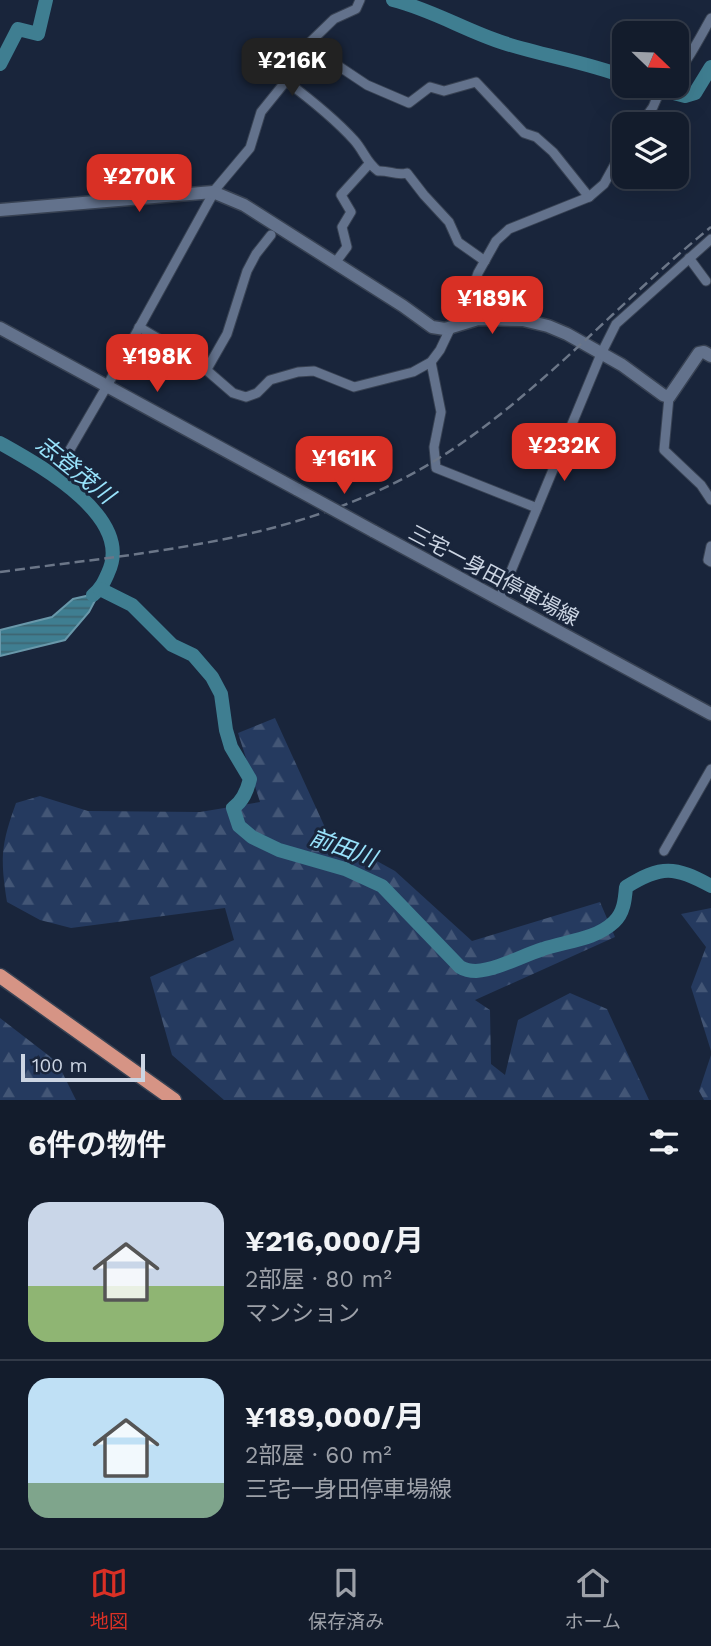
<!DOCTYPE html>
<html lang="ja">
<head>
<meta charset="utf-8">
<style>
  :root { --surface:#131c2c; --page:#202938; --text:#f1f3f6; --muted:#9da1a9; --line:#323a48; --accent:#d93025 }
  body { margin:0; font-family:"Work Sans","Noto Sans JP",sans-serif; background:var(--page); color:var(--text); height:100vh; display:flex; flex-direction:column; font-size:26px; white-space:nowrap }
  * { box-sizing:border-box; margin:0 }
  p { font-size:23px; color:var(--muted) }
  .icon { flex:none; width:38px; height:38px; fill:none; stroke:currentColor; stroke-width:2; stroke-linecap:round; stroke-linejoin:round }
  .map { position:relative; height:1100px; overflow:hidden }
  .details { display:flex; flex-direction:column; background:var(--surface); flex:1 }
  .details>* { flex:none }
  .needle { width:46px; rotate:113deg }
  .controls { position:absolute; left:612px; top:21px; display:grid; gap:14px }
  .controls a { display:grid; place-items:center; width:77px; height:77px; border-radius:14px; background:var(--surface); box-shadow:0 7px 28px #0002,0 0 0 2px var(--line); font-size:35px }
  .scale { position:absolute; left:21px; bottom:18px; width:124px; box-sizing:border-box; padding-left:7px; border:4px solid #ccd5e3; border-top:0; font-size:19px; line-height:24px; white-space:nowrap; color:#ccd5e3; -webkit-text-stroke:5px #19253b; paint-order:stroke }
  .price { position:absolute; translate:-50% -60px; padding:0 16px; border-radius:14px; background:var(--accent); color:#fff; font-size:23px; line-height:46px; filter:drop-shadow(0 2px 4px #0008) }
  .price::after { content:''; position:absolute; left:50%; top:42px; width:21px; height:16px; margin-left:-10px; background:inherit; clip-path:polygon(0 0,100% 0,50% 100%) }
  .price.current { background:#222; color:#fff }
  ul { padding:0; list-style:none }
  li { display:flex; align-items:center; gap:21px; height:175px; padding:0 28px }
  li+li { border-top:2px solid var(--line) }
  li span { display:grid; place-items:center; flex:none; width:196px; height:140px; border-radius:21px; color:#555 }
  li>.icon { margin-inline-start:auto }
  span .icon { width:84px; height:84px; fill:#fffc; stroke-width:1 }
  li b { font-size:30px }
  h2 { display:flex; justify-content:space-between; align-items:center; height:84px; padding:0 28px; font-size:30px }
  .tab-bar { display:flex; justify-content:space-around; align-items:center; height:98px; border-top:2px solid var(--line); background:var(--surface); font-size:19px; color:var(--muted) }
  .tab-bar a { display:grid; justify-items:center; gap:4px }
  .tab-bar .current { color:var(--accent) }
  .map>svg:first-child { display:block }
  .forest { fill:url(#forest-firs) }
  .water { fill:url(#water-rules); stroke:#6998aa; stroke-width:2 }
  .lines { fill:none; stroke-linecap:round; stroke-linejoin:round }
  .river { stroke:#3f7e91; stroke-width:14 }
  .minor-casing { stroke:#384253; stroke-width:11 }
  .secondary-casing { stroke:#384253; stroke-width:15 }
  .trunk-casing { stroke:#384253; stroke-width:17 }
  .minor { stroke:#63728c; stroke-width:9 }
  .secondary { stroke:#63728c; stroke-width:12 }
  .trunk { stroke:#d69485; stroke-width:14 }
  .rail { stroke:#6b7688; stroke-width:2.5; stroke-dasharray:10 5; stroke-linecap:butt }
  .secondary-bridge-casing { stroke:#384253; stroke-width:15; stroke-linecap:butt }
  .secondary-bridge { stroke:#63728c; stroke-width:12 }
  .labels { text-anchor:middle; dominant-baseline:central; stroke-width:6; stroke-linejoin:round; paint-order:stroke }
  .street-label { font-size:21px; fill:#ccd5e3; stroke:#19253b }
  .water-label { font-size:23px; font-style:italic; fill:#99e3fc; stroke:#19253b }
</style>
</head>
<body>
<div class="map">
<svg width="711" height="1100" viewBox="0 0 711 1100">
  <defs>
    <pattern id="forest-firs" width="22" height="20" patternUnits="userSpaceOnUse" patternTransform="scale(1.75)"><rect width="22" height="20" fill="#253a5f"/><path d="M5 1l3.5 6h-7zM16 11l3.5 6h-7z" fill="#435676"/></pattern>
    <pattern id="water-rules" width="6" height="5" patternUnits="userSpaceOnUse" patternTransform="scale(1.75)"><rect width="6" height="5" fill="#3f7e91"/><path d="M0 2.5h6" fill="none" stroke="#3e6572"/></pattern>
  </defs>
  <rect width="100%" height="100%" fill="#19253b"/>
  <!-- forest -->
  <g class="forest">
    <path d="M 275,718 L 328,834 L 395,871 L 472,941 L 600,902 L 615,937 L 475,1000 L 490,1010 L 491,1064 L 505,1075 L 518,1020 L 570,993 L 607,1009 L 649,1100 L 224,1100 L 172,1055 L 150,977 L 234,940 L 225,908 L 71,928 L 40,920 L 7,902 C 0,858 1,845 16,803 L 40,796 L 88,811 L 200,812 L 260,802 L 238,733 Z"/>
    <path d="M 711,908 L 711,1051 L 691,987 L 706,947 L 681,914 Z"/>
    <path d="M 0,1018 L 57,1062 L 76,1100 L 0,1100 Z"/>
    <path d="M 711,1055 L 711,1100 L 704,1100 L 699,1091 Z"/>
  </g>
  <!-- water -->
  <path class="water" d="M 99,593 L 89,612 L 65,640 L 0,656 L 0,630 L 52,617 L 73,599 Z"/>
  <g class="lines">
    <!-- river -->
    <g class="river">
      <path d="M 393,0 C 433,10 466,31 504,43 C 544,56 586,62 625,77"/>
      <path d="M 0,64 L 18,29 L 38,34 L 46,0"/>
      <path d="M 647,86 L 685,96 L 695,93 L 711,67"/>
      <path d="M 0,443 C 39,465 135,517 108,573 C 104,582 101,589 93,595"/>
      <path d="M 100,589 L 132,605 L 172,645 L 193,655 L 212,677 L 221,694 L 226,730 L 231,747 L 250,779 C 247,791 243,801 233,808 L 239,826 L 252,837 L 279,850 L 345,869 L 382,886 L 460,967 C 465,970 469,971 476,971 C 499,969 521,956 543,949 C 566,941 595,940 614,922 C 624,913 625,899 626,887 C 661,865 675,866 711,886"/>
    </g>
    <defs>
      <g id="minor">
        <path d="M 307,45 L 367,85 L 409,103 L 430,87 L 444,91 L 476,82 L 524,133 L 536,137 L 553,152 L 589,197"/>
        <path d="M 677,71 C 685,67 705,28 711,18"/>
        <path d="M 286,81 C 310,99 334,118 354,140 C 364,151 366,162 378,171 C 389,170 396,176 407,173 L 424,195 L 449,222 L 458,242 L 485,261"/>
        <path d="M 641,124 L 653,107 L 662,86"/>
        <path d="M 213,192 L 250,148 L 261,112 L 286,81 L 301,51 L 334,19 L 356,9 L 360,0"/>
        <path d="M 689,258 L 706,281"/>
        <path d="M 335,263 L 347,247 L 342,227 L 351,212 L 341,195 L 369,164"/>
        <path d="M 465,322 L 469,299 L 478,273 L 496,241 L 509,229 L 589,197 L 604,184 L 625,146"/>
        <path d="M 139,327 L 196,361 L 233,393 L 246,397 L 257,393 L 270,380 L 298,372 L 314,371 L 354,387 L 413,372 L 431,362 L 440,350 L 451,327"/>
        <path d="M 431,362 L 441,412 L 434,447 L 436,468 L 537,508"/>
        <path d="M 207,369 L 227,334 L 247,271 L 256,254 L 271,235"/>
        <path d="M 669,397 L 664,450 L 701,485 L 711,500"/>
        <path d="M 61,465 L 107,386 L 214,192"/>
        <path d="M 711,546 L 708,560 L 711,562"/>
        <path d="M 499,600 L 601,354 L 616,324 L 711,239"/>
        <path d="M 664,851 L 711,769"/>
      </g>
      <g id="secondary">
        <path d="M 0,210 L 213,192 L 244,205 L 403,306 L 432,327 L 445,329 L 478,319 L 523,320 L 548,326 L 567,334 L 622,365 L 663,395 L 669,397 L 699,353 L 704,352 L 711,356"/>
        <path d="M 0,328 L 298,490"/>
        <path d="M 373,531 L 711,714"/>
      </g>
      <path id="trunk" d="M 0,976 L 174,1100"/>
    </defs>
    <!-- minor casing -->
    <use href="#minor" class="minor-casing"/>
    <!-- secondary casing -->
    <use href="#secondary" class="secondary-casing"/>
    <!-- trunk casing -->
    <use href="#trunk" class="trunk-casing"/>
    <!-- minor -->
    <use href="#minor" class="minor"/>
    <!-- secondary -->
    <use href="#secondary" class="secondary"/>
    <!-- trunk -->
    <use href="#trunk" class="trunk"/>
    <!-- rail -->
    <path class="rail" d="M 0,572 C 161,550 320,541 459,445 C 550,382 625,297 711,227"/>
    <defs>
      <path id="secondary-bridge" d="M 298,490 L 373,531"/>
    </defs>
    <!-- secondary-bridge casing -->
    <use href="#secondary-bridge" class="secondary-bridge-casing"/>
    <!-- secondary-bridge -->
    <use href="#secondary-bridge" class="secondary-bridge"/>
  </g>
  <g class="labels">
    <!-- street labels -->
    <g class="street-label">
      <text transform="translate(494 575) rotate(28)">三宅一身田停車場線</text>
    </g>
    <!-- water labels -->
    <g class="water-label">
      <text transform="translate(75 470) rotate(39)">志登茂川</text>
      <text transform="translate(343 848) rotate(20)">前田川</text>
    </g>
  </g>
</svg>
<div class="controls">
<a><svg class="needle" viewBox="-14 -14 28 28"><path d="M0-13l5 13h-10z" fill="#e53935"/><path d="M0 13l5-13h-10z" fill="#9da1a9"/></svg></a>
<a><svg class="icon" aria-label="layers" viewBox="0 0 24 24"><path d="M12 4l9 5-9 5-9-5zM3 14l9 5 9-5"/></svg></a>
</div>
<div class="scale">100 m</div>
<b class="price current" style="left:292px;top:98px">¥216K</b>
<b class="price" style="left:139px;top:214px">¥270K</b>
<b class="price" style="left:492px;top:336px">¥189K</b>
<b class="price" style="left:157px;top:394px">¥198K</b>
<b class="price" style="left:564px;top:483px">¥232K</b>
<b class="price" style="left:344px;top:496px">¥161K</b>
</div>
<section class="details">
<h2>6件の物件<svg class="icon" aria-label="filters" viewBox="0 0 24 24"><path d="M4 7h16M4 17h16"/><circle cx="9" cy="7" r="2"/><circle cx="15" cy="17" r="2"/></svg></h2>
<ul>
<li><span style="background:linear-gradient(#c9d6e8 60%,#8fb573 0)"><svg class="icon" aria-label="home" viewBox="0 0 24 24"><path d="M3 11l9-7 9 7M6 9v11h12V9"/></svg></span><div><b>¥216,000/月</b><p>2部屋 · 80 m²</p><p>マンション</p></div></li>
<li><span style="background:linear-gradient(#bfe0f5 75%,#7fa58c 0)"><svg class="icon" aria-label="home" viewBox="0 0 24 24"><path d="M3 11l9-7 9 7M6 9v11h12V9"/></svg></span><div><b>¥189,000/月</b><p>2部屋 · 60 m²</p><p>三宅一身田停車場線</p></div></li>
</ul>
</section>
<nav class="tab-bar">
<a class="current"><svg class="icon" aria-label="map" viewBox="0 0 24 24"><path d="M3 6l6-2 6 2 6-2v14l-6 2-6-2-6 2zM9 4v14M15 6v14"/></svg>地図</a>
<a><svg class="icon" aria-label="saved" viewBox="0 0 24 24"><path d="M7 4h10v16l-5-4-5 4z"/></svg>保存済み</a>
<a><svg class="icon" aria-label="home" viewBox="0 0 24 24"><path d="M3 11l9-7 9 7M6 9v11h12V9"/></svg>ホーム</a>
</nav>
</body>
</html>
